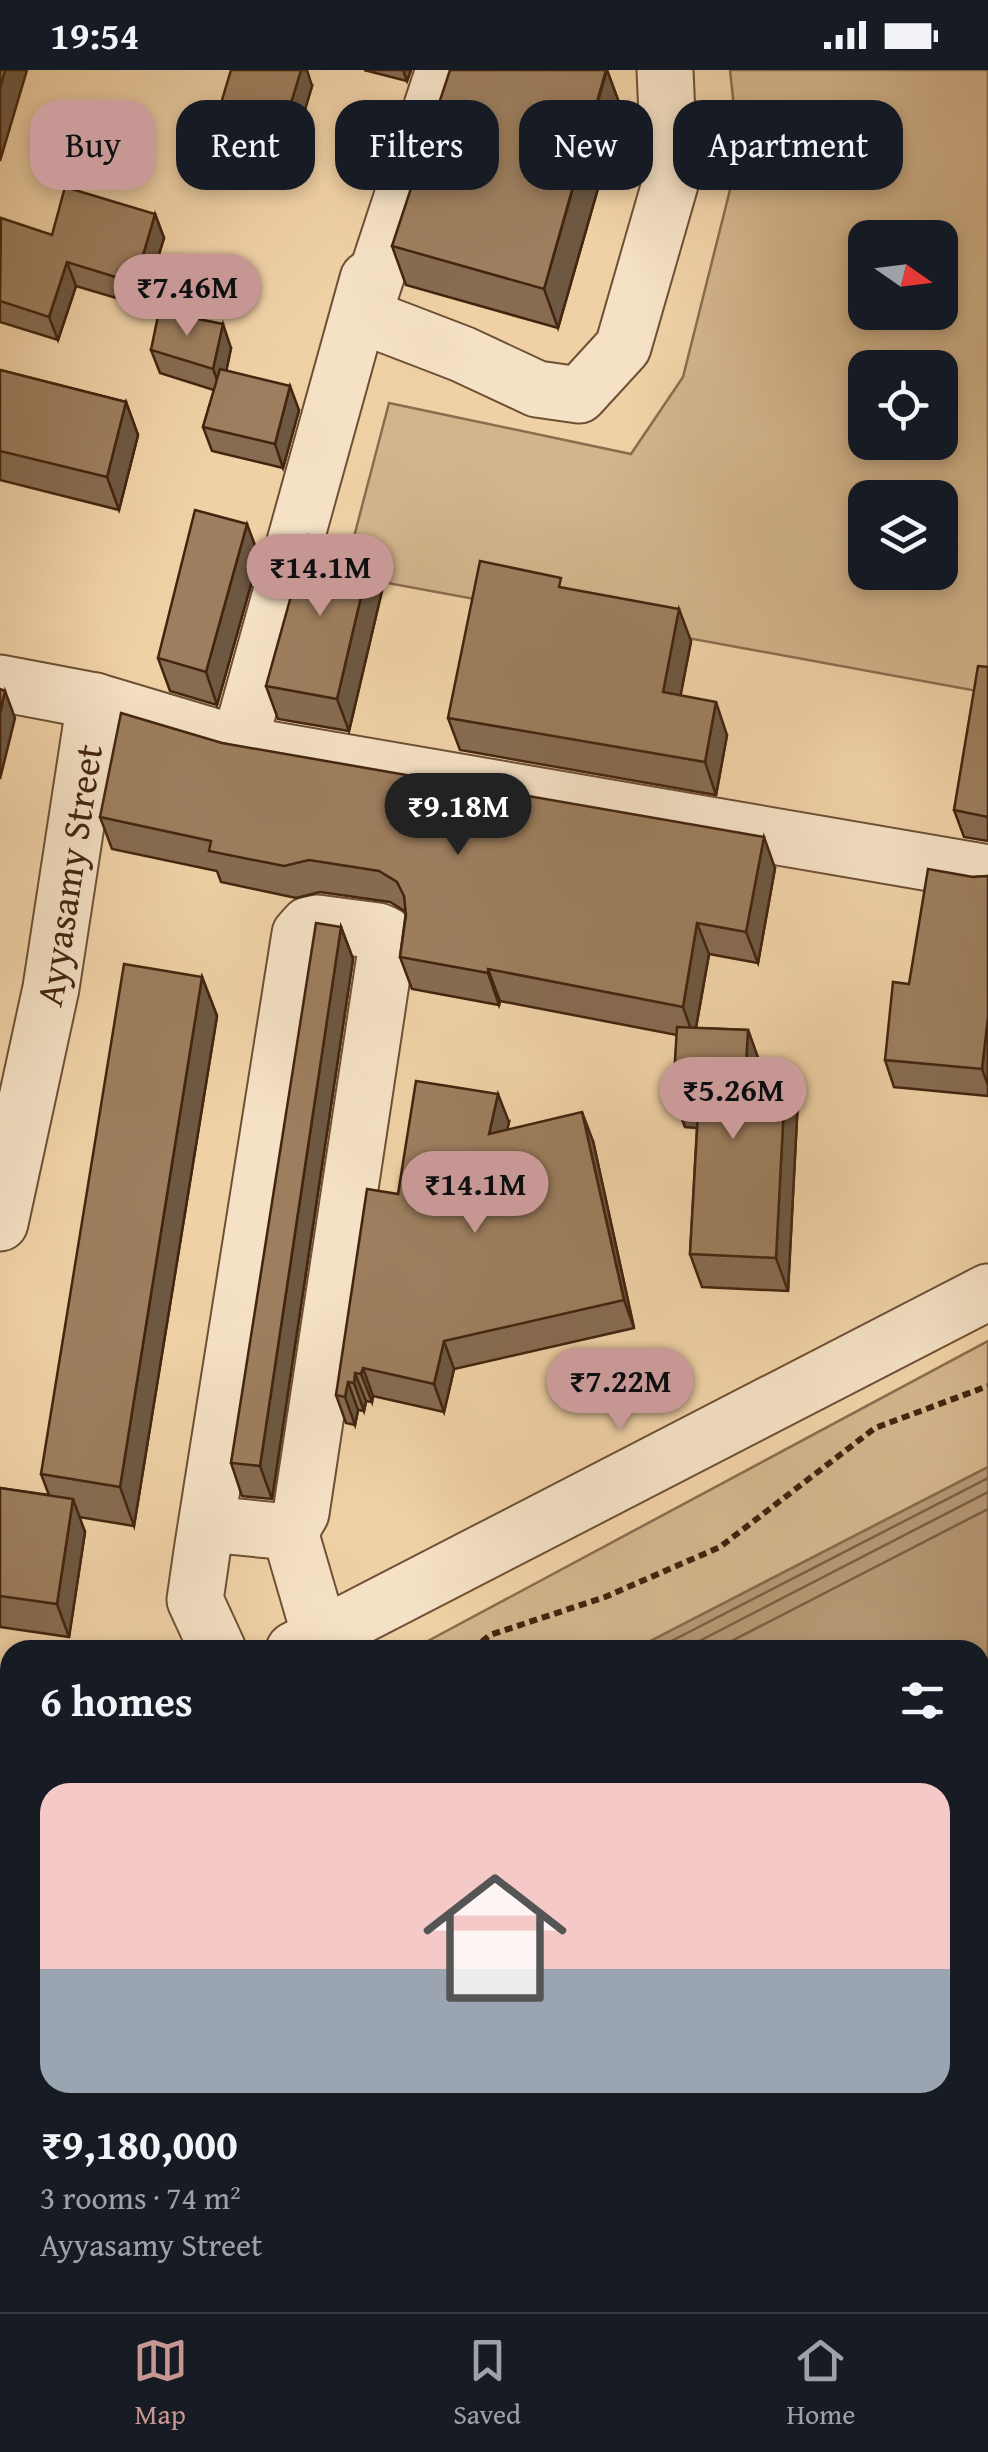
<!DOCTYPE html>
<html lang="en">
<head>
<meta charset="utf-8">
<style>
  :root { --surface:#171b24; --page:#20242c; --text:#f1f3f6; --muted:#9ea1a6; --line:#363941; --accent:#c59692 }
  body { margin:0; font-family:"Gentium Book Plus",serif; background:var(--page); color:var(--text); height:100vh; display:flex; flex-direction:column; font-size:38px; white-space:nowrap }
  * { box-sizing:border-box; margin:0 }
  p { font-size:32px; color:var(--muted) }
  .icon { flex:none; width:55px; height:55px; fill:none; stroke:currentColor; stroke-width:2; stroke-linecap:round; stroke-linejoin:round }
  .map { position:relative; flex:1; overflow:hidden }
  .sheet { position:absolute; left:0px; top:1570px; width:990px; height:672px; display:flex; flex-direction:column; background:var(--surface); border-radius:30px 30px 0 0; box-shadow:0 5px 15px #0003 }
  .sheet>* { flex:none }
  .hud { position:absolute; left:30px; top:30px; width:930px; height:90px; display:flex; gap:20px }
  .needle { width:65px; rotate:104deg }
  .controls { position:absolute; left:848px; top:150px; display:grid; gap:20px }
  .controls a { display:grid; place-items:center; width:110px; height:110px; border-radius:20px; background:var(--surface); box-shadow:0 5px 15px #0003; font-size:50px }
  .price { position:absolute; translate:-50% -85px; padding:0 22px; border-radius:35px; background:var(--accent); color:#111; font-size:32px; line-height:65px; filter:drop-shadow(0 2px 5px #0008) }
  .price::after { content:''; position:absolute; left:50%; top:60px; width:30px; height:22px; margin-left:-15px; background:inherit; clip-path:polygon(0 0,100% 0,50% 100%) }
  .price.on { background:#222; color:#fff }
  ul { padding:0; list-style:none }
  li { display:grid; align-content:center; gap:20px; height:530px; padding:0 40px }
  li span { display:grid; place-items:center; height:310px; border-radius:30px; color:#555 }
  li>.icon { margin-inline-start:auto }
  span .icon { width:180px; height:180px; fill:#fffc; stroke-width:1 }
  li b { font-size:42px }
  h2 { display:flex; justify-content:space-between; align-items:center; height:120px; padding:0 40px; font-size:42px }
  .chip { padding:0 35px; border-radius:30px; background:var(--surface); box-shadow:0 5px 15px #0003; font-size:35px; line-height:90px }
  .chip.on { background:var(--accent); color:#111 }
  .status { display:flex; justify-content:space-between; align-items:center; height:70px; padding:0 50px; background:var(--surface); direction:ltr }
  .status svg { height:28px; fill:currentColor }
  .menu { display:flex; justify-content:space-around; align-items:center; height:140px; border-top:2px solid var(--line); background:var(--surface); font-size:28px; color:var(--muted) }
  .menu a { display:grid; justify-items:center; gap:5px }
  .menu .on { color:var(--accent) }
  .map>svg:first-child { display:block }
  .green { fill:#d3b48c; stroke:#8b6c4e; stroke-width:2.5; fill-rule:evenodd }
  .water { fill:#b59773; stroke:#87694b; stroke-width:2.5 }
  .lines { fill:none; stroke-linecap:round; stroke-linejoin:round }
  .shore { stroke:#7c5e41; stroke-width:2.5 }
  .minor-casing { stroke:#6e5035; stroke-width:59 }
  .path { stroke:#43250f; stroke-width:6; stroke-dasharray:8 5; stroke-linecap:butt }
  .minor { stroke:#f5e1c5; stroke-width:55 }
  .wall { fill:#876c51; stroke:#43250f; stroke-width:2.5 }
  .shaded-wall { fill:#6e5842; stroke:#43250f; stroke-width:2.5 }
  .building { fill:#9d7e5e; stroke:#43250f; stroke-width:2.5 }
  .labels { text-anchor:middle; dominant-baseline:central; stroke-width:8; stroke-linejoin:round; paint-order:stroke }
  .street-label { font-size:38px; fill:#43250f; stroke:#f5e1c5 }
</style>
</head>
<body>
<div class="status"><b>19:54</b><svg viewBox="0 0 49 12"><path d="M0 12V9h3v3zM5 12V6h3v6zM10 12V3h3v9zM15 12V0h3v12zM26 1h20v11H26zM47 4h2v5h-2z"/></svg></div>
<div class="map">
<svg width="988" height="2242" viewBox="0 0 988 2242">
  <rect width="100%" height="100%" fill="#f0d1a6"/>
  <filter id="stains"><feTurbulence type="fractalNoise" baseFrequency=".002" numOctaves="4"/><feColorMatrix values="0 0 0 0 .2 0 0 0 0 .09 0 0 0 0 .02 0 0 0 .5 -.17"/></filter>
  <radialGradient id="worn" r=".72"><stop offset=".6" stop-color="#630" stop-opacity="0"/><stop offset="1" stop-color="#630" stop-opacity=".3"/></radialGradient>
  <!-- green -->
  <g class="green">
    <path d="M 730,0 L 988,0 L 988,623 L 344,505 L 389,333 L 631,384 L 683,307 L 739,84 ZM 865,168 L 940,168 L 940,242 L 865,242 ZM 865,298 L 940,298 L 940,372 L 865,372 ZM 865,428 L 940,428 L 940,502 L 865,502 Z"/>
    <path d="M 988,1271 L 988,1397 L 633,1580 L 411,1580 Z"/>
    <path d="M 10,1806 L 10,1918 L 0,1924 L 0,1812 Z"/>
  </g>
  <!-- water -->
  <g class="water">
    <path d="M 988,1397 L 988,1809 L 980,1813 L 980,1580 L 633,1580 Z"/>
    <path d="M 10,1918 L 10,2232 L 253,2233 L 236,2242 L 0,2242 L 0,1924 Z"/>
  </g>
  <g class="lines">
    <!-- shore -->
    <g class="shore">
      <path d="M 654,1580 L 988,1408"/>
      <path d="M 682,1580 L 988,1422"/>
      <path d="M 714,1580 L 988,1439"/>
    </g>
    <defs>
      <g id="minor">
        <path d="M 444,0 L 363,246 L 462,284 L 537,319 L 579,325 L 623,277 L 670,114 L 665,0"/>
        <path d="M 0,613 L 95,631 L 239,674 L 988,803"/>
        <path d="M 239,674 L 368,209"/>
        <path id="s1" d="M 0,1153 L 51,918 L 95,631"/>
        <path d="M 207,1454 L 290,1462 L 301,1443 L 387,873 L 385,864 L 378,861 L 317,853 L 308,855 L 300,864 L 203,1475 L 195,1530 L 218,1580"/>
        <path d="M 290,1462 L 320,1565"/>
        <path d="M 294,1580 L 988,1222"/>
        <path d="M 0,1742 L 10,1737"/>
        <path d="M 980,2054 L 988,2051"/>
        <path d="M 550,2242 L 572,2232"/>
      </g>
    </defs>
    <!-- minor casing -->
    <use href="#minor" class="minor-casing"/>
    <!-- path -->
    <g class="path">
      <path d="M 472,1580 L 490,1565 L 605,1527 L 720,1477 L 875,1358 L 988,1316"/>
      <path d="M 0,1864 L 10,1860"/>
    </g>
    <!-- minor -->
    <use href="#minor" class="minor"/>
  </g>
  <!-- wall -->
  <g class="wall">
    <path d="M 364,0 L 411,0 L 407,11 Z"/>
    <path d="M 607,0 L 621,38 L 558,258 L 406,215 L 392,176 Z"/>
    <path d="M 312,16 L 284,110 L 220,90 L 211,67 Z"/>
    <path d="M 155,144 L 164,168 L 143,236 L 76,216 L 58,270 L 0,252 L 0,150 L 52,165 Z"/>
    <path d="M 231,278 L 226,300 L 299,340 L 283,398 L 212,381 L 203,357 L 214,320 L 160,303 L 151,280 Z"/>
    <path d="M 0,300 L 126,332 L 138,365 L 119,440 L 0,410 Z"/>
    <path d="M 259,486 L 217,635 L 170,621 L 158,588 Z"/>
    <path d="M 384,512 L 349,661 L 278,649 L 266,616 Z"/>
    <path d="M 565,518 L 691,571 L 680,626 L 727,665 L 716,725 L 460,680 L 448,648 Z"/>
    <path d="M 988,597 L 988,771 L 964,767 L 954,740 Z"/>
    <path d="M 222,673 L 775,798 L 758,893 L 709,884 L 696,958 L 748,960 L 760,995 L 798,1029 L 788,1221 L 702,1217 L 690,1184 L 697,1058 L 685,1057 L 673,1025 L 677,965 L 500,931 L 499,935 L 412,919 L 400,887 L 406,842 L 390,832 L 320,822 L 296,828 L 221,812 L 217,801 L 112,779 L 100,747 Z"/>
    <path d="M 988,806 L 988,1026 L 894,1017 L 885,990 L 909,914 L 973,807 Z"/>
    <path d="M 341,857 L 353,889 L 272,1429 L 242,1426 L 231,1393 Z"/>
    <path d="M 202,907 L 217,946 L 134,1456 L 79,1447 L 85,1462 L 69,1567 L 0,1557 L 0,1418 L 49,1425 L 41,1404 Z"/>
    <path d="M 509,1052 L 507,1060 L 593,1071 L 634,1258 L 454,1299 L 444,1342 L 373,1326 L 372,1332 L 366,1331 L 364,1341 L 358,1340 L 355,1355 L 346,1353 L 336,1325 L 398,1124 Z"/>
  </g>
  <!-- shaded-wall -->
  <g class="shaded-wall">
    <path d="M 5,0 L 27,0 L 0,91 L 0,18 Z"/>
    <path d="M 301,0 L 307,0 L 312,16 L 284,110 L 275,86 Z"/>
    <path d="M 403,0 L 411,0 L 407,11 Z"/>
    <path d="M 607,0 L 621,38 L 558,258 L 544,219 Z"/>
    <path d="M 155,144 L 164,168 L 143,236 L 135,213 Z"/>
    <path d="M 67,192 L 76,216 L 58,270 L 49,247 Z"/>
    <path d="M 223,254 L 231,278 L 222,323 L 213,299 Z"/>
    <path d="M 290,316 L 299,340 L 283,398 L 275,374 Z"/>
    <path d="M 126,332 L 138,365 L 119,440 L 107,407 Z"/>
    <path d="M 247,454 L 259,486 L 217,635 L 206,602 Z"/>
    <path d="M 372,480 L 384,512 L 349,661 L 337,629 Z"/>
    <path d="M 679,539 L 691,571 L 675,655 L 663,622 Z"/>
    <path d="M 5,621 L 15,648 L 0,709 L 0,643 Z"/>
    <path d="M 716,632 L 727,665 L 716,725 L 705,692 Z"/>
    <path d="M 764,767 L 775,798 L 758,893 L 746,862 Z"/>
    <path d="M 697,853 L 709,884 L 694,968 L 683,937 Z"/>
    <path d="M 341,857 L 353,889 L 272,1429 L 260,1396 Z"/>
    <path d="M 488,899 L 500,931 L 499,935 L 488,903 Z"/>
    <path d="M 202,907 L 217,946 L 134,1456 L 120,1417 Z"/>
    <path d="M 988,947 L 988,1015 L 982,999 Z"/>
    <path d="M 748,960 L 760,993 L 758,1027 L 746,994 Z"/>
    <path d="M 786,996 L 798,1029 L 788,1221 L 776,1188 Z"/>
    <path d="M 498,1024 L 509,1052 L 500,1092 L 489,1064 Z"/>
    <path d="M 582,1042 L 593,1071 L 634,1258 L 624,1230 Z"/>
    <path d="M 444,1271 L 454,1299 L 444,1342 L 434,1314 Z"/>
    <path d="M 363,1298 L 373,1326 L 372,1332 L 361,1304 Z"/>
    <path d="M 355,1303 L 366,1331 L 364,1341 L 354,1313 Z"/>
    <path d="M 348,1312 L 358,1340 L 355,1355 L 345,1327 Z"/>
    <path d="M 73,1429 L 85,1462 L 69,1567 L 57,1534 Z"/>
  </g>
  <!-- building -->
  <g class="building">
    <path d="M 0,0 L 5,0 L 0,18 Z"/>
    <path d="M 231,0 L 301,0 L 275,86 L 211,67 Z"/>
    <path d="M 450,0 L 606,0 L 544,219 L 392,176 Z"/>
    <path d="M 65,117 L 155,144 L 135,213 L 67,192 L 49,247 L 0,231 L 1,148 L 52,165 Z"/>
    <path d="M 159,241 L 223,254 L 213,299 L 151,280 Z"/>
    <path d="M 220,299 L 290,316 L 275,374 L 203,357 Z"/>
    <path d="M 0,300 L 126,332 L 107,407 L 0,381 Z"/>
    <path d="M 195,440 L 247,454 L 206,602 L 158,588 Z"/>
    <path d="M 308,465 L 372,480 L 337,629 L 266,616 Z"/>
    <path d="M 480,491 L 561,508 L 559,517 L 679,539 L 663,622 L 716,632 L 705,692 L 448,648 Z"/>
    <path d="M 978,596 L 988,597 L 988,747 L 954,740 Z"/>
    <path d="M 0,619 L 5,621 L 0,643 Z"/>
    <path d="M 121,643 L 222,673 L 764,767 L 746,862 L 697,853 L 683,937 L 488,899 L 488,903 L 400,887 L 406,845 L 404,826 L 397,812 L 379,801 L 309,790 L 284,796 L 209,781 L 211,771 L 100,747 Z"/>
    <path d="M 928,799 L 973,807 L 988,806 L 988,947 L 982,999 L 885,990 L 893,912 L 909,914 Z"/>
    <path d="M 316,853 L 341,857 L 260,1396 L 231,1393 Z"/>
    <path d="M 124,894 L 202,907 L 120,1417 L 41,1404 Z"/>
    <path d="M 677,957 L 748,960 L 746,994 L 786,996 L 776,1188 L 690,1184 L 699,1026 L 673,1025 Z"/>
    <path d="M 416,1011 L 498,1024 L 489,1064 L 582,1042 L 624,1230 L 444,1271 L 434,1314 L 363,1298 L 361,1304 L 355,1303 L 354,1313 L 348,1312 L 345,1327 L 336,1325 L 367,1119 L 398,1124 Z"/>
    <path d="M 0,1418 L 73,1429 L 57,1534 L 0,1526 Z"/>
  </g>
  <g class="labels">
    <!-- street labels -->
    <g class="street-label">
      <text stroke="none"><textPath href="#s1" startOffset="355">Ayyasamy Street</textPath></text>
    </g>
  </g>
  <rect width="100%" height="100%" filter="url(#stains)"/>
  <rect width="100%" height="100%" fill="url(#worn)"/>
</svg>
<div class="controls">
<a><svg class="needle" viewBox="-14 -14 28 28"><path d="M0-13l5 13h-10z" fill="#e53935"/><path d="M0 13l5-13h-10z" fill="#9ea1a6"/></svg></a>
<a><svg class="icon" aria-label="locate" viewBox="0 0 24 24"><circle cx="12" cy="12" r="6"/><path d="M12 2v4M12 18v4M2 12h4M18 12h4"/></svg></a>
<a><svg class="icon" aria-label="layers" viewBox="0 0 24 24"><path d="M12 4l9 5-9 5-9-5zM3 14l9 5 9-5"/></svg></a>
</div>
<b class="price" style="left:187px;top:269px">₹7.46M</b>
<b class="price" style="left:320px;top:549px">₹14.1M</b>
<b class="price on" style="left:458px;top:788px">₹9.18M</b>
<b class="price" style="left:733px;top:1072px">₹5.26M</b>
<b class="price" style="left:475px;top:1166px">₹14.1M</b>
<b class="price" style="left:620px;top:1363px">₹7.22M</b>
<div class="hud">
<a class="chip on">Buy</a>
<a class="chip">Rent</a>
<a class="chip">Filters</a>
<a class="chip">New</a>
<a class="chip">Apartment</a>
</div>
<section class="sheet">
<h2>6 homes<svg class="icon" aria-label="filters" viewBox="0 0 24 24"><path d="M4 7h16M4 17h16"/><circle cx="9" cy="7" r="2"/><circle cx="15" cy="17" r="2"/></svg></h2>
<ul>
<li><span style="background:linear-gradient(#f6c9c9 60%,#9aa5b1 0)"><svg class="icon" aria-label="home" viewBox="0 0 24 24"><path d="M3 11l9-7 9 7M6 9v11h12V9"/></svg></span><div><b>₹9,180,000</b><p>3 rooms · 74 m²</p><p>Ayyasamy Street</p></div></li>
</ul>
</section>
</div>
<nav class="menu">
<a class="on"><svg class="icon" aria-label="map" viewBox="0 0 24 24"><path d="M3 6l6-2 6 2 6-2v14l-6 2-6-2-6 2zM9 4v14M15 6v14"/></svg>Map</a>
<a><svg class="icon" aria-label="saved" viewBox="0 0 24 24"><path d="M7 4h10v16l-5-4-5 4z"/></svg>Saved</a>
<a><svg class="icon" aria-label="home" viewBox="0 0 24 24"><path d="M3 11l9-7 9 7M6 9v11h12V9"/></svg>Home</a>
</nav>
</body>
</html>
